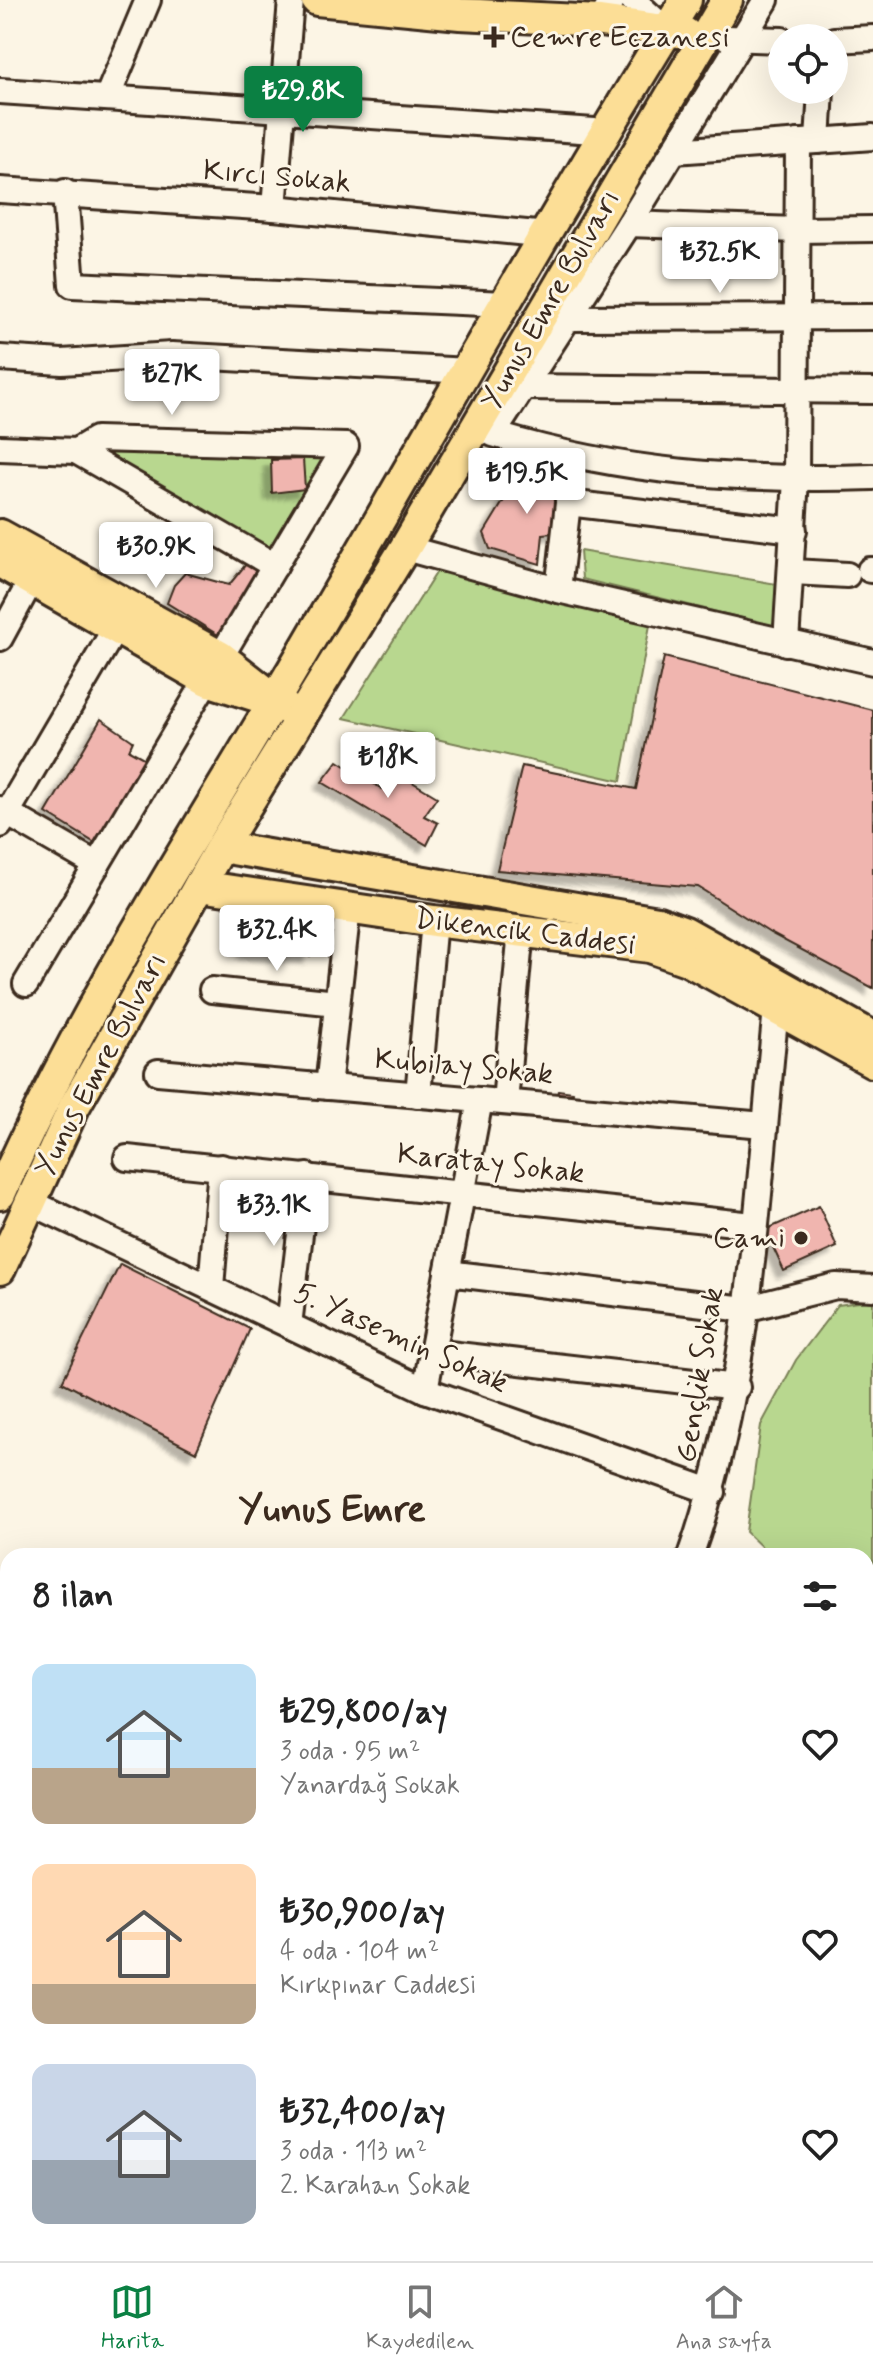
<!DOCTYPE html>
<html lang="tr">
<head>
<meta charset="utf-8">
<style>
  :root { --surface:#fff; --page:#f2f2f2; --text:#222; --muted:#767676; --line:#e0e0e0; --accent:#0b8043 }
  body { margin:0; font-family:Mynerve,sans-serif; background:var(--page); color:var(--text); height:100vh; display:flex; flex-direction:column; font-size:30px; white-space:nowrap }
  * { box-sizing:border-box; margin:0 }
  p { font-size:26px; color:var(--muted) }
  .icon { flex:none; width:44px; height:44px; fill:none; stroke:currentColor; stroke-width:2; stroke-linecap:round; stroke-linejoin:round }
  .map { position:relative; flex:1; overflow:hidden }
  .drawer { position:absolute; left:0px; top:1548px; width:874px; height:714px; display:flex; flex-direction:column; background:var(--surface); border-radius:24px 24px 0 0; box-shadow:0 8px 32px #0002 }
  .drawer>* { flex:none }
  .buttons { position:absolute; left:768px; top:24px; display:grid; gap:16px }
  .buttons a { display:grid; place-items:center; width:80px; height:80px; border-radius:50%; background:var(--surface); box-shadow:0 8px 32px #0002; font-size:40px }
  .price { position:absolute; translate:-50% -68px; padding:0 18px; border-radius:8px; background:#fff; color:#222; font-size:26px; line-height:52px; filter:drop-shadow(0 2px 4px #0008) }
  .price::after { content:''; position:absolute; left:50%; top:48px; width:24px; height:18px; margin-left:-12px; background:inherit; clip-path:polygon(0 0,100% 0,50% 100%) }
  .price.selected { background:var(--accent); color:#fff }
  ul { padding:0; list-style:none }
  li { display:flex; align-items:center; gap:24px; height:200px; padding:0 32px }
  li span { display:grid; place-items:center; flex:none; width:224px; height:160px; border-radius:16px; color:#555 }
  li>.icon { margin-inline-start:auto }
  span .icon { width:96px; height:96px; fill:#fffc; stroke-width:1 }
  li b { font-size:34px }
  h2 { display:flex; justify-content:space-between; align-items:center; height:96px; padding:0 32px; font-size:34px }
  .dock { display:flex; justify-content:space-around; align-items:center; height:112px; border-top:2px solid var(--line); background:var(--surface); font-size:22px; color:var(--muted) }
  .dock a { display:grid; justify-items:center; gap:4px }
  .dock .selected { color:var(--accent) }
  .map>svg:first-child { display:block }
  .green { fill:#b8d78f; stroke:#7a8056; stroke-width:2 }
  .building { fill:#f0b5af; stroke:#3b2a1e; stroke-width:2; filter:url(#shadow) }
  .lines { fill:none; stroke-linecap:round; stroke-linejoin:round }
  .minor-casing { stroke:#3b2a1e; stroke-width:30 }
  .major-casing { stroke:#3b2a1e; stroke-width:36 }
  .minor { stroke:#fcf5e5; stroke-width:24 }
  .major { stroke:#fcde96; stroke-width:30 }
  .poi-dot { fill:#3b2a1e; stroke:#fcf5e5; stroke-width:3 }
  .labels { text-anchor:middle; dominant-baseline:central; stroke-width:6; stroke-linejoin:round; paint-order:stroke }
  .poi-label { font-size:30px; fill:#3b2a1e; stroke:#fcf5e5; text-anchor:start }
  .street-label { font-size:30px; fill:#3b2a1e; stroke:#fcf5e5 }
  .district-label { font-size:38px; font-weight:bold; fill:#3b2a1e; stroke:#fcf5e5 }
</style>
</head>
<body>
<div class="map">
<svg width="873" height="2261" viewBox="0 0 873 2261">
  <defs>
    <filter id="shadow"><feDropShadow dx="-7" dy="7" stdDeviation="2" flood-color="#0004"/></filter>
  </defs>
  <rect width="100%" height="100%" fill="#fcf5e5"/>
  <filter id="ink" filterUnits="userSpaceOnUse"><feTurbulence type="fractalNoise" baseFrequency=".0125" numOctaves="2"/><feDisplacementMap in="SourceGraphic" scale="16" xChannelSelector="R" yChannelSelector="G"/><feConvolveMatrix kernelMatrix="1 2 1 2 8 2 1 2 1" color-interpolation-filters="sRGB"/></filter>
  <g filter="url(#ink)">
    <!-- green -->
    <g class="green">
      <path d="M 100,448 L 334,454 L 272,557 L 95,454 Z"/>
      <path d="M 580,551 L 777,584 L 775,626 L 582,579 Z"/>
      <path d="M 438,570 L 650,625 L 621,781 L 344,718 Z"/>
      <path d="M 873,1300 L 873,1590 L 866,1588 L 866,1556 L 771,1556 L 746,1532 L 761,1425 L 796,1360 L 838,1305 Z"/>
      <path d="M 866,1625 L 873,1627 L 873,1989 L 866,1987 Z"/>
    </g>
    <!-- building -->
    <g class="building">
      <path d="M 303,459 L 305,489 L 272,493 L 271,460 Z"/>
      <path d="M 523,469 L 563,475 L 560,532 L 543,534 L 540,564 L 490,549 L 484,533 Z"/>
      <path d="M 261,558 L 263,570 L 223,638 L 167,603 L 174,585 L 185,573 L 229,585 L 246,564 Z"/>
      <path d="M 664,657 L 873,710 L 873,988 L 770,933 L 698,887 L 497,870 L 522,766 L 636,789 Z"/>
      <path d="M 101,719 L 133,741 L 129,750 L 149,761 L 100,846 L 46,813 Z"/>
      <path d="M 338,761 L 382,789 L 394,771 L 437,797 L 424,816 L 438,823 L 427,845 L 322,782 Z"/>
      <path d="M 251,918 L 313,923 L 310,956 L 245,952 Z"/>
      <path d="M 558,1090 L 573,1092 L 572,1105 L 556,1103 Z"/>
      <path d="M 819,1206 L 837,1247 L 784,1271 L 765,1230 Z"/>
      <path d="M 120,1264 L 250,1329 L 196,1452 L 62,1382 Z"/>
    </g>
    <g class="lines">
      <defs>
        <g id="minor">
          <path d="M 633,0 L 667,31"/>
          <path d="M 766,0 L 629,224 L 493,434 C 622,473 739,481 873,477"/>
          <path d="M 600,21 L 613,0"/>
          <path d="M 728,38 L 782,40"/>
          <path d="M 834,40 L 873,38"/>
          <path d="M 0,91 L 609,132"/>
          <path d="M 107,98 L 148,0"/>
          <path d="M 818,141 L 821,90"/>
          <path d="M 674,151 L 873,137"/>
          <path d="M 0,190 L 274,208 L 547,235"/>
          <path d="M 65,192 L 72,285 L 506,304"/>
          <path d="M 274,208 L 291,0"/>
          <path d="M 629,224 L 797,230 L 873,229"/>
          <path d="M 568,318 L 873,317"/>
          <path d="M 0,358 L 62,362 L 172,355 L 468,371"/>
          <path d="M 524,387 L 873,391"/>
          <path d="M 0,448 L 76,451 L 96,439 L 346,446 L 26,984"/>
          <path d="M 76,451 L 275,566"/>
          <path d="M 568,503 L 794,530"/>
          <path d="M 405,548 L 558,590 L 873,662"/>
          <path d="M 870,570 L 873,570"/>
          <path d="M 793,572 L 847,575"/>
          <path d="M 558,590 L 568,503 L 567,456"/>
          <path d="M 0,638 L 32,579"/>
          <path d="M 786,643 L 796,479 L 798,142"/>
          <path d="M 0,809 L 97,865"/>
          <path d="M 0,825 L 116,627"/>
          <path d="M 212,990 L 337,1003"/>
          <path d="M 158,1072 L 764,1125"/>
          <path d="M 328,1087 L 348,908"/>
          <path d="M 418,1095 L 434,921"/>
          <path d="M 505,1102 L 521,930"/>
          <path d="M 127,1158 L 753,1225"/>
          <path d="M 28,1201 L 425,1390 L 713,1492"/>
          <path d="M 447,1273 L 745,1309 L 836,1286 L 873,1288"/>
          <path d="M 211,1287 L 221,1167"/>
          <path d="M 289,1325 L 307,1176"/>
          <path d="M 432,1352 L 737,1387"/>
          <path d="M 425,1390 L 480,1100"/>
          <path d="M 690,1556 C 752,1381 757,1193 776,1009"/>
          <path d="M 866,1611 L 873,1614"/>
          <path d="M 0,1713 L 8,1716"/>
          <path d="M 866,2014 L 873,2016"/>
          <path d="M 0,2047 L 8,2050"/>
          <path d="M 587,2254 L 609,2261"/>
          <path d="M 439,2261 L 441,2254"/>
        </g>
        <g id="major">
          <path d="M 317,0 L 460,14 L 600,21 L 685,33"/>
          <path d="M 0,535 L 221,657 L 291,712"/>
          <path d="M 0,562 L 207,680 L 260,697"/>
          <path d="M 221,847 L 658,922 L 685,932 L 873,1037"/>
          <path d="M 199,886 L 434,921 L 650,947 L 687,960 L 873,1062"/>
          <path d="M 0,1194 C 81,1010 191,842 293,669 C 424,446 550,219 686,0"/>
          <path d="M 0,1269 L 74,1107 L 221,847 L 405,548 L 727,0"/>
        </g>
      </defs>
      <!-- minor casing -->
      <use href="#minor" class="minor-casing"/>
      <!-- major casing -->
      <use href="#major" class="major-casing"/>
      <!-- minor -->
      <use href="#minor" class="minor"/>
      <!-- major -->
      <use href="#major" class="major"/>
    </g>
  </g>
  <!-- markers -->
  <g class="poi-dot">
    <path d="M490 25h8v8h8v8h-8v8h-8v-8h-8v-8h8z"/>
    <circle cx="801" cy="1238" r="8"/>
  </g>
  <g class="labels">
    <!-- poi labels -->
    <g class="poi-label">
      <text x="510" y="37">Cemre Eczanesi</text>
      <text x="785" y="1238" text-anchor="end">Cami</text>
    </g>
    <!-- street labels -->
    <g class="street-label">
      <text transform="translate(277 177) rotate(5)">Kırcı Sokak</text>
      <text transform="translate(551 300) rotate(-60)">Yunus Emre Bulvarı</text>
      <text transform="translate(525 932) rotate(7)">Dikencik Caddesi</text>
      <text transform="translate(101 1065) rotate(-62)">Yunus Emre Bulvarı</text>
      <text transform="translate(464 1067) rotate(5)">Kubilay Sokak</text>
      <text transform="translate(491 1164) rotate(6)">Karatay Sokak</text>
      <text transform="translate(401 1338) rotate(24)">5. Yasemin Sokak</text>
      <text transform="translate(700 1375) rotate(-81)">Gençlik Sokak</text>
    </g>
    <!-- district labels -->
    <g class="district-label">
      <text x="332" y="1510">Yunus Emre</text>
    </g>
  </g>
</svg>
<div class="buttons">
<a><svg class="icon" aria-label="locate" viewBox="0 0 24 24"><circle cx="12" cy="12" r="6"/><path d="M12 2v4M12 18v4M2 12h4M18 12h4"/></svg></a>
</div>
<b class="price selected" style="left:303px;top:134px">₺29.8K</b>
<b class="price" style="left:720px;top:295px">₺32.5K</b>
<b class="price" style="left:172px;top:417px">₺27K</b>
<b class="price" style="left:527px;top:516px">₺19.5K</b>
<b class="price" style="left:156px;top:590px">₺30.9K</b>
<b class="price" style="left:388px;top:800px">₺18K</b>
<b class="price" style="left:277px;top:973px">₺32.4K</b>
<b class="price" style="left:274px;top:1248px">₺33.1K</b>
<section class="drawer">
<h2>8 ilan<svg class="icon" aria-label="filters" viewBox="0 0 24 24"><path d="M4 7h16M4 17h16"/><circle cx="9" cy="7" r="2"/><circle cx="15" cy="17" r="2"/></svg></h2>
<ul>
<li><span style="background:linear-gradient(#bfe0f5 65%,#b9a48a 0)"><svg class="icon" aria-label="home" viewBox="0 0 24 24"><path d="M3 11l9-7 9 7M6 9v11h12V9"/></svg></span><div><b>₺29,800/ay</b><p>3 oda · 95 m²</p><p>Yanardağ Sokak</p></div><svg class="icon" aria-label="heart" viewBox="0 0 24 24"><path d="M12 20l-8-8c-3-5 5-10 8-4 3-6 11-1 8 4z"/></svg></li>
<li><span style="background:linear-gradient(#ffd9b3 75%,#b9a48a 0)"><svg class="icon" aria-label="home" viewBox="0 0 24 24"><path d="M3 11l9-7 9 7M6 9v11h12V9"/></svg></span><div><b>₺30,900/ay</b><p>4 oda · 104 m²</p><p>Kırkpınar Caddesi</p></div><svg class="icon" aria-label="heart" viewBox="0 0 24 24"><path d="M12 20l-8-8c-3-5 5-10 8-4 3-6 11-1 8 4z"/></svg></li>
<li><span style="background:linear-gradient(#c9d6e8 60%,#9aa5b1 0)"><svg class="icon" aria-label="home" viewBox="0 0 24 24"><path d="M3 11l9-7 9 7M6 9v11h12V9"/></svg></span><div><b>₺32,400/ay</b><p>3 oda · 113 m²</p><p>2. Karahan Sokak</p></div><svg class="icon" aria-label="heart" viewBox="0 0 24 24"><path d="M12 20l-8-8c-3-5 5-10 8-4 3-6 11-1 8 4z"/></svg></li>
</ul>
</section>
</div>
<nav class="dock">
<a class="selected"><svg class="icon" aria-label="map" viewBox="0 0 24 24"><path d="M3 6l6-2 6 2 6-2v14l-6 2-6-2-6 2zM9 4v14M15 6v14"/></svg>Harita</a>
<a><svg class="icon" aria-label="saved" viewBox="0 0 24 24"><path d="M7 4h10v16l-5-4-5 4z"/></svg>Kaydedilen</a>
<a><svg class="icon" aria-label="home" viewBox="0 0 24 24"><path d="M3 11l9-7 9 7M6 9v11h12V9"/></svg>Ana sayfa</a>
</nav>
</body>
</html>
